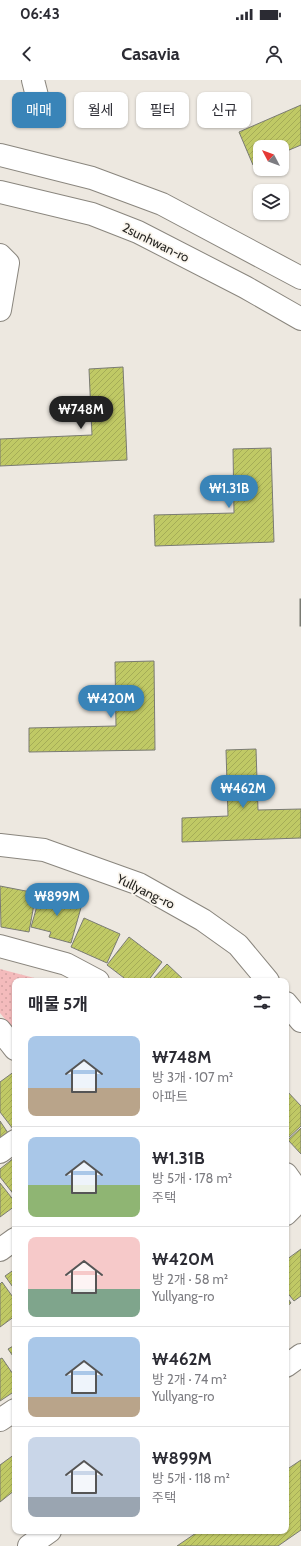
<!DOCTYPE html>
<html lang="ko">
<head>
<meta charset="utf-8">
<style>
  :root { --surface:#fff; --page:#f7f7f7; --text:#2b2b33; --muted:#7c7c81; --line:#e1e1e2; --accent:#3984b8 }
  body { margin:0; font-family:Cabin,"Noto Sans KR",sans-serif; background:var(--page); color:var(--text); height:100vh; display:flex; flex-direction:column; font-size:15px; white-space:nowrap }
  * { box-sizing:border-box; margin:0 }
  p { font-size:13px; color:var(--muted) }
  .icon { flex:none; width:22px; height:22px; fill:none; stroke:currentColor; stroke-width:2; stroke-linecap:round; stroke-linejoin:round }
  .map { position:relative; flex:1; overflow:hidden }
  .side { position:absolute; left:12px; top:898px; width:277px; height:556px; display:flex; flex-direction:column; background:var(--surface); border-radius:8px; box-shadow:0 1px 3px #0004 }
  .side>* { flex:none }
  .banner { position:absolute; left:12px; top:12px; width:277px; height:36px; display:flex; gap:8px }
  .needle { width:26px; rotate:311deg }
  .tools { position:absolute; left:253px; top:60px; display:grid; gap:8px }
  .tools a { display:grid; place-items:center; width:36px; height:36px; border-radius:8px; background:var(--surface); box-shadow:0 1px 3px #0004; font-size:20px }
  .price { position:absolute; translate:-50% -34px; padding:0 9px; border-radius:14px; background:var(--accent); color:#fff; font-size:13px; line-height:26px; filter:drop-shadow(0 1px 2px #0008) }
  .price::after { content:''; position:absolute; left:50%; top:24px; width:12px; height:9px; margin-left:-6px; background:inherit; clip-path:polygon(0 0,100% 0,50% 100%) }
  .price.on { background:#222; color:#fff }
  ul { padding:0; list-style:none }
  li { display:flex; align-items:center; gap:12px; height:100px; padding:0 16px }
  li+li { border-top:1px solid var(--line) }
  li span { display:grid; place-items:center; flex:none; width:112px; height:80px; border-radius:8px; color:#555 }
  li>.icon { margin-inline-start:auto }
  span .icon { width:48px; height:48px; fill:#fffc; stroke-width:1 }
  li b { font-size:17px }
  h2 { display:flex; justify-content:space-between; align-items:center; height:48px; padding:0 16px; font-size:17px }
  .chip { padding:0 14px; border-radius:8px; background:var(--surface); box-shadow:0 1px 3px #0004; font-size:14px; line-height:36px }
  .chip.on { background:var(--accent); color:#fff }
  .status { display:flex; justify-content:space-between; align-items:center; height:28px; padding:0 20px; background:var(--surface); direction:ltr }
  .status svg { height:11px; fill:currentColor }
  header { display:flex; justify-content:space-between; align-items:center; height:52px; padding:0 16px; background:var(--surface); font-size:18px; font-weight:800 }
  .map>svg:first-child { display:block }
  .green { fill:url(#green-dots) }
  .building { fill:url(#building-hatch); stroke:#7a7b73 }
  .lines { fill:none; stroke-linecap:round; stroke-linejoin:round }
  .minor-casing { stroke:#8a867e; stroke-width:24 }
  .minor { stroke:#fff; stroke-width:22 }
  .labels { text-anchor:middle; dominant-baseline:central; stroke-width:3.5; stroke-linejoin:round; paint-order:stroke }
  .street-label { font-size:13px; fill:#272623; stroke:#faf5ed }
</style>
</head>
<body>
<div class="status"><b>06:43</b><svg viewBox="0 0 49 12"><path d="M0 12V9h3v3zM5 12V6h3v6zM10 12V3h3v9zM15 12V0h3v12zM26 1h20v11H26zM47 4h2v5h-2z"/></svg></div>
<header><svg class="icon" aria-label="back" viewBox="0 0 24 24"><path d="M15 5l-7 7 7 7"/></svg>Casavia<svg class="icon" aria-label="person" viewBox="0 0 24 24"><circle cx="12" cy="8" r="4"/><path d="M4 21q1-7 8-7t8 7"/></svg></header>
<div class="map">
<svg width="301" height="1466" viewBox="0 0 301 1466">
  <defs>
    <pattern id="green-dots" width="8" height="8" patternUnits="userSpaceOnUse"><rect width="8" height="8" fill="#f4bbbc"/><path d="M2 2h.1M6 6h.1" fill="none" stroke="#d1a1a1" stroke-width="1.8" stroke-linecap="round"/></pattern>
    <pattern id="building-hatch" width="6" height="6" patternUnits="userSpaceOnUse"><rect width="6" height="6" fill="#c0c965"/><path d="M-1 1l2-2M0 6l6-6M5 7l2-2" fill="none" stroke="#a5ac57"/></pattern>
  </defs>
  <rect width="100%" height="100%" fill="#ede8e0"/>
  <!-- green -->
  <path class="green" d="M 0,889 L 46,901 L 15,901 L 15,951 L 0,933 Z"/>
  <!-- building -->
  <g class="building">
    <path d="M 301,25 L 301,65 L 282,73 L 282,67 L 260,67 L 260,82 L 253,85 L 239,52 Z"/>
    <path d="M 123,287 L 127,380 L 0,386 L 0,359 L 92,355 L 89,289 Z"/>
    <path d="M 271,368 L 274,462 L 155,466 L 154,435 L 234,433 L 233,369 Z"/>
    <rect x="300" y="519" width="1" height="27"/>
    <path d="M 154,581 L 155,670 L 29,672 L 29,648 L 116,646 L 115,582 Z"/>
    <path d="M 256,669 L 258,730 L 301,729 L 301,758 L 182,762 L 182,738 L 228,736 L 226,670 Z"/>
    <path d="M 0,806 L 36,813 L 29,852 L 1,847 Z"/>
    <path d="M 41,812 L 82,824 L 71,863 L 49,857 L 51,852 L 31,847 Z"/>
    <path d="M 84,838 L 120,854 L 107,883 L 71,867 Z"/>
    <path d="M 129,857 L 162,882 L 148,901 L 128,901 L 107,885 Z"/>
    <path d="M 167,884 L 185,901 L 151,901 Z"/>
    <path d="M 15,991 L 15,1048 L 13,1049 L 0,1032 L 0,1002 Z"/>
    <path d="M 286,1010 L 301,1026 L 301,1046 L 286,1060 Z"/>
    <path d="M 0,1041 L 8,1053 L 0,1059 Z"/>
    <path d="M 301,1048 L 301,1074 L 288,1060 Z"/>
    <path d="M 15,1077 L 15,1116 L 0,1097 L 0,1089 Z"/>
    <path d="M 0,1103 L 15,1122 L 15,1126 L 0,1137 Z"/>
    <path d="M 301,1169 L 301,1216 L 294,1221 L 286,1211 L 286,1180 Z"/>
    <path d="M 15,1189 L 15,1210 L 5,1196 Z"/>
    <path d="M 2,1202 L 15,1220 L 15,1236 L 0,1247 L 0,1204 Z"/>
    <path d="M 286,1216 L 291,1223 L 286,1227 Z"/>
    <path d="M 15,1265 L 15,1279 L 8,1269 Z"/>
    <path d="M 2,1278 L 15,1297 L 15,1311 L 0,1321 L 0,1279 Z"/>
    <path d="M 15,1374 L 15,1410 L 0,1422 L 0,1385 Z"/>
    <path d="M 301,1380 L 301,1450 L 278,1466 L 177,1466 L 199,1451 L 286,1451 L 286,1390 Z"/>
  </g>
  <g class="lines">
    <defs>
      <g id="minor">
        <path d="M 33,0 L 37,16"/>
        <path d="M 0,75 L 92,98 L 162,124 L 301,198"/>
        <path d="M 0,112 L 92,134 L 138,152 L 245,207 L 301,239"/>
        <path d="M 0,175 L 8,183 L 0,230"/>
        <path d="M 0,765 L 44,770 L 139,804 L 203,840 L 238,865 L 268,901"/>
        <path d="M 0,866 L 66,884 L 98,901"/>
        <path d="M 286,923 L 301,941"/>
        <path d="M 0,950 L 15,969"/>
        <path d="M 0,1072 L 15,1061"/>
        <path d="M 286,1094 L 301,1115 L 292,1128 L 286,1134"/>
        <path d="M 0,1170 L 15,1159"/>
        <path d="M 286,1286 L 301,1275"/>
        <path d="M 0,1340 L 15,1330"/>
        <path d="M 29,1466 L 50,1451"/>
      </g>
    </defs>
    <!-- minor casing -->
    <use href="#minor" class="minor-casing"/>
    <!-- minor -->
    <use href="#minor" class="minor"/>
  </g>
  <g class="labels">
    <!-- street labels -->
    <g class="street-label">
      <text transform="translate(156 162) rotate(26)">2sunhwan-ro</text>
      <text transform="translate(146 811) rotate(26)">Yullyang-ro</text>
    </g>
  </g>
</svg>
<div class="tools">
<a><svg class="needle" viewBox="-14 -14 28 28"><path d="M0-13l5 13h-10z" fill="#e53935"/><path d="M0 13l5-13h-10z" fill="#7c7c81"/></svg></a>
<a><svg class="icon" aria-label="layers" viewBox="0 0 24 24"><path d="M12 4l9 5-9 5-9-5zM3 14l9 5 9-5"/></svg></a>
</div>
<b class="price on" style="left:81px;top:350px">₩748M</b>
<b class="price" style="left:229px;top:429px">₩1.31B</b>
<b class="price" style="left:111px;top:639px">₩420M</b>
<b class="price" style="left:243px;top:729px">₩462M</b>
<b class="price" style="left:57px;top:837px">₩899M</b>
<div class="banner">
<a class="chip on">매매</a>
<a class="chip">월세</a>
<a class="chip">필터</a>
<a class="chip">신규</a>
</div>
<section class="side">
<h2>매물 5개<svg class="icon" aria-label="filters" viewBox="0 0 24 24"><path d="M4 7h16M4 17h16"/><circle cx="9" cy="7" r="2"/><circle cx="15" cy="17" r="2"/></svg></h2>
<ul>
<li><span style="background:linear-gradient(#a9c7e8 65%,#b9a48a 0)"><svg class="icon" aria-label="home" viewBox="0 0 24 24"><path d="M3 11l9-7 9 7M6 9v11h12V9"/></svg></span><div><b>₩748M</b><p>방 3개 · 107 m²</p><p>아파트</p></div></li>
<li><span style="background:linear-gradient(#a9c7e8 60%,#8fb573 0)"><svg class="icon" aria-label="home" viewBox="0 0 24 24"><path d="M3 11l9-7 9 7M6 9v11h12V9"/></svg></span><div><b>₩1.31B</b><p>방 5개 · 178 m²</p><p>주택</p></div></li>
<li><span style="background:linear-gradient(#f6c9c9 65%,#7fa58c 0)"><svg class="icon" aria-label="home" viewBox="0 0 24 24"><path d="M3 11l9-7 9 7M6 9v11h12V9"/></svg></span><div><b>₩420M</b><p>방 2개 · 58 m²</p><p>Yullyang-ro</p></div></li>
<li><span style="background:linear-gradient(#a9c7e8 75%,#b9a48a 0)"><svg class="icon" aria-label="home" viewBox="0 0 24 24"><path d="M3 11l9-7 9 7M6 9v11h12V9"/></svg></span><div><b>₩462M</b><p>방 2개 · 74 m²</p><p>Yullyang-ro</p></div></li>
<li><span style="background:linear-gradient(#c9d6e8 75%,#9aa5b1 0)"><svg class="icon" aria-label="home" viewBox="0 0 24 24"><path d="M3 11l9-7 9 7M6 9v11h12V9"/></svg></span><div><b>₩899M</b><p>방 5개 · 118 m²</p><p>주택</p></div></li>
</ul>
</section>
</div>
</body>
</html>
